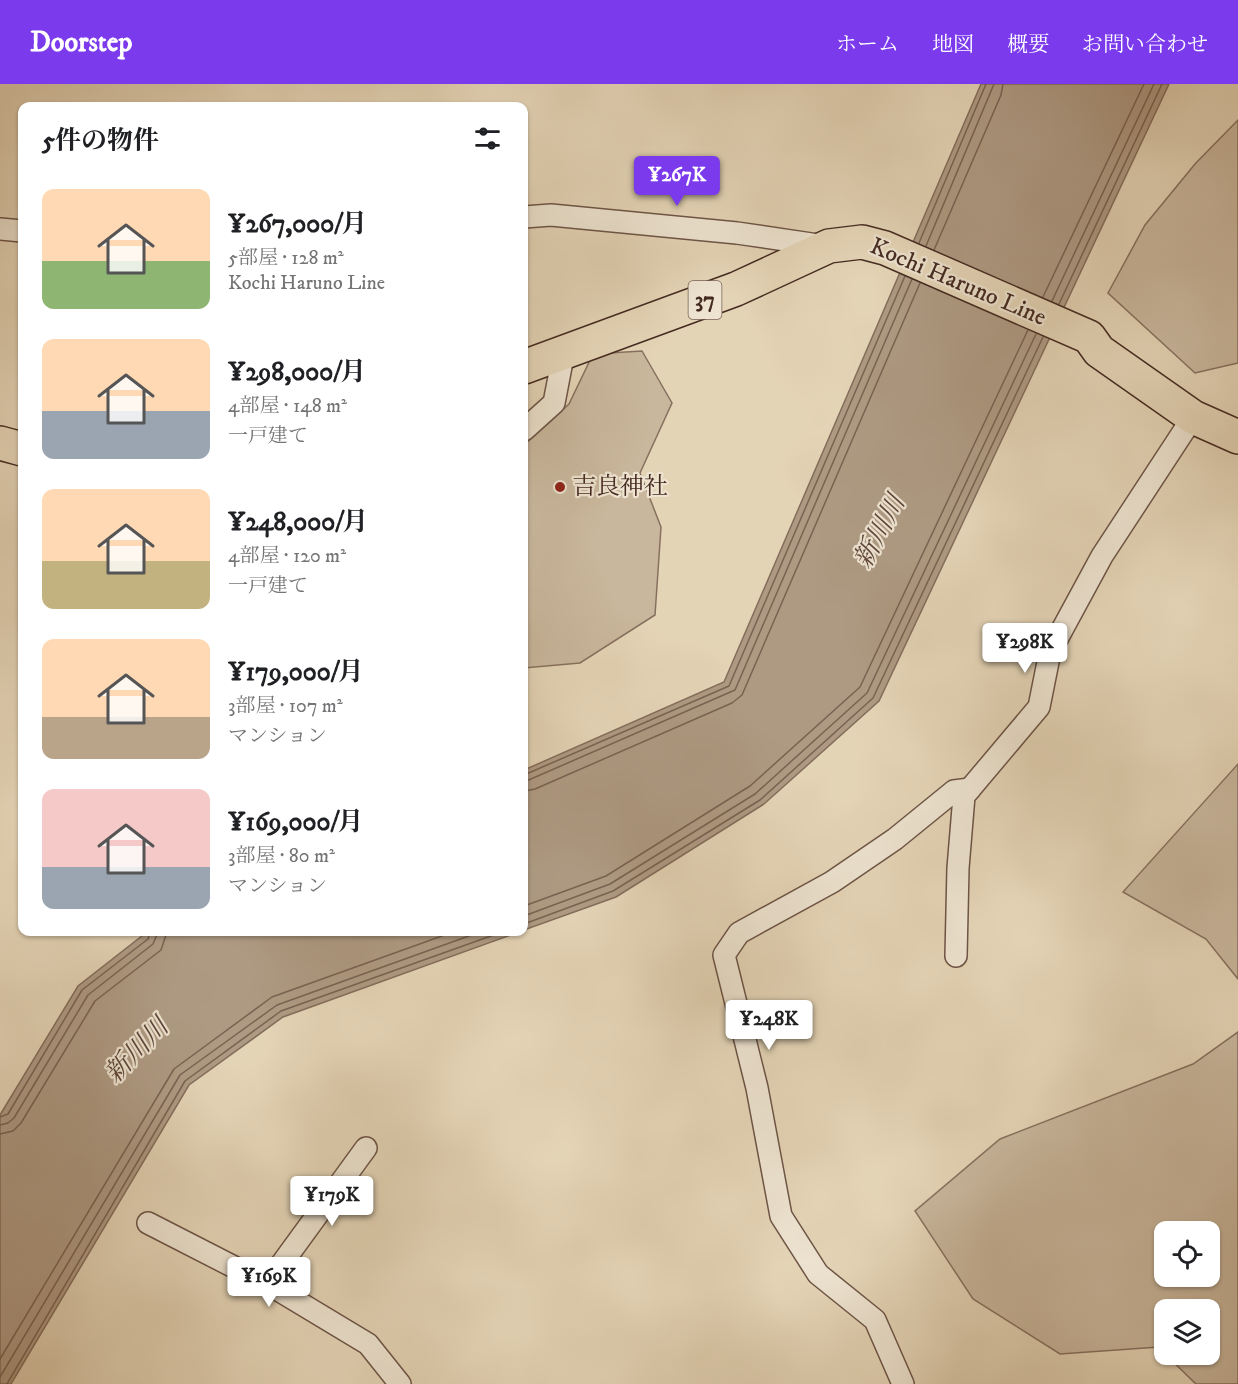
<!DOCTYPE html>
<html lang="ja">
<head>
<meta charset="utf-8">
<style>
  :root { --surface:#fff; --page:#f6f6f6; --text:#202124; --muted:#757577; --accent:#7c3aed }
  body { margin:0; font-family:"IM FELL DW Pica","Noto Serif JP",serif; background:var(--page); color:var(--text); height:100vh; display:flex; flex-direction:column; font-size:22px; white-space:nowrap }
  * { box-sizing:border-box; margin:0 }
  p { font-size:20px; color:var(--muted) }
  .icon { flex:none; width:33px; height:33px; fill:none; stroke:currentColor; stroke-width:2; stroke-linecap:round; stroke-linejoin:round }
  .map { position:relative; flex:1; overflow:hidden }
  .sheet { position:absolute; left:18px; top:18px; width:510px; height:834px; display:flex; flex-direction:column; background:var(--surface); border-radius:12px; box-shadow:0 2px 4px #0004 }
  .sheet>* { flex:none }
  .controls { position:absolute; left:1154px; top:1137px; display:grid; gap:12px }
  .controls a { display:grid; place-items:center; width:66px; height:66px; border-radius:12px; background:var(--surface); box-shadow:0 2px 4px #0004; font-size:30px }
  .price { position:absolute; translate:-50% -51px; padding:0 14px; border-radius:6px; background:#fff; color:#222; font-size:20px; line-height:39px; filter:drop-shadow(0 2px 3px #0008) }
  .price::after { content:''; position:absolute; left:50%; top:36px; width:18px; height:14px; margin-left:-9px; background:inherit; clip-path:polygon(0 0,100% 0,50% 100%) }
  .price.on { background:var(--accent); color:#fff }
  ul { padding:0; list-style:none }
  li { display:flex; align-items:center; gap:18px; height:150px; padding:0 24px }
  li span { display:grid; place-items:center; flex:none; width:168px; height:120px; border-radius:12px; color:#555 }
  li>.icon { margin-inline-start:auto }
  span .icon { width:72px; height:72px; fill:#fffc; stroke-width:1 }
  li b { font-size:26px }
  h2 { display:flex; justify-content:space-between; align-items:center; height:72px; padding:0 24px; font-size:26px }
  header { display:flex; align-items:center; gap:36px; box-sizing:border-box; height:84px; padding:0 30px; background:var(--accent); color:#fff }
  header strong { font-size:28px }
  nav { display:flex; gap:33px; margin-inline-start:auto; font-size:21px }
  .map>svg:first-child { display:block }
  .green { fill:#c9b79d; stroke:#87705f; stroke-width:1.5; fill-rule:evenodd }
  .water { fill:#ae9a83; stroke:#846d5c; stroke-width:1.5 }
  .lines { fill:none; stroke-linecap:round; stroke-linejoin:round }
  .shore { stroke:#7a6252; stroke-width:1.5 }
  .minor-casing { stroke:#6d5446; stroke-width:24 }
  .primary-casing { stroke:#452a21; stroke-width:36 }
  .minor { stroke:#ede3d0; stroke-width:21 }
  .primary { stroke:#e4d4b6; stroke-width:33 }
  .poi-dot { fill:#8f2418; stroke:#ede3d0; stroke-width:2 }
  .labels { text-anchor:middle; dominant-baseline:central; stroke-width:4.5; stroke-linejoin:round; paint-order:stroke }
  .shield { fill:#ede3d0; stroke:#776256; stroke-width:1.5 }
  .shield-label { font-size:22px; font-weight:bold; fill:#452a21 }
  .street-label { font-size:24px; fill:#452a21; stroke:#ede3d0 }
  .poi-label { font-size:24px; fill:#452a21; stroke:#ede3d0; text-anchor:start }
  .water-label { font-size:26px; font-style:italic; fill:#5f463a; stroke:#ede3d0 }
</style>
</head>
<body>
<header>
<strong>Doorstep</strong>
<nav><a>ホーム</a><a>地図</a><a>概要</a><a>お問い合わせ</a></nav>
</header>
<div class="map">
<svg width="1238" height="1300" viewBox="0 0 1238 1300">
  <rect width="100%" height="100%" fill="#e4d4b6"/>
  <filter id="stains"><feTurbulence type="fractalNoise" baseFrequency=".00333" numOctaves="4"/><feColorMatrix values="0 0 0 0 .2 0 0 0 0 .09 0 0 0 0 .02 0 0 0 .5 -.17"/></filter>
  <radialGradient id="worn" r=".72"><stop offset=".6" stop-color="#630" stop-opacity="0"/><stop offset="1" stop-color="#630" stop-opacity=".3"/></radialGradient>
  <!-- green -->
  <g class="green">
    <path d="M 1238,36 L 1238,279 L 1195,289 L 1108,209 L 1145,141 L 1195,80 Z"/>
    <path d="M 642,267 L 672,319 L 640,389 L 661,443 L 655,531 L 580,579 L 524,584 L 524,361 L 569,320 L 593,270 Z"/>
    <path d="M 1238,680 L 1238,895 L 1206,855 L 1123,808 Z"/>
    <path d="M 1238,948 L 1238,1300 L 1196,1300 L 1166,1271 L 1209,1270 L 1209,1226 L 1164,1226 L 1164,1268 L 1159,1263 L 1060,1270 L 973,1215 L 915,1127 L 1000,1055 L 1193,980 ZM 1164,1148 L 1209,1148 L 1209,1192 L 1164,1192 Z"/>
  </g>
  <!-- water -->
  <g class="water">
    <path d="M 981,0 L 1169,0 L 879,617 L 764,720 L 616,813 L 524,846 L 524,686 L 724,598 Z"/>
    <path d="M 147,848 L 519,848 L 283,933 L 189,1001 L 11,1300 L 0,1300 L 0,1031 L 78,902 Z"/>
  </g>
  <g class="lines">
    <!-- shore -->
    <g class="shore">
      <path d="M 919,159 L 986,0"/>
      <path d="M 926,162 L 994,0"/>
      <path d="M 934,166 L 1001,11 L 1003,0"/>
      <path d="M 1043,213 L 1144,0"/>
      <path d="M 1052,217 L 1154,0"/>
      <path d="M 1059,220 L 1162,0"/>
      <path d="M 524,691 L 729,602 L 905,192"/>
      <path d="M 524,698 L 735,606 L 912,195"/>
      <path d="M 524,707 L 535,705 L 732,619 L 742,611 L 920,199"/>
      <path d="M 524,822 L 606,792 L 750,702 L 860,603 L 1028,246"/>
      <path d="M 524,832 L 610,800 L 755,710 L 867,609 L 1036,250"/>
      <path d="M 524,840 L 613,807 L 760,716 L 873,614 L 1043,253"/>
      <path d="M 0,1033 L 8,1030 L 82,906 L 148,855 L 150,848"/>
      <path d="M 0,1041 L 8,1039 L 14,1034 L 88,911 L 153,860 L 158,848"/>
      <path d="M 0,1050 L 13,1047 L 21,1039 L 95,917 L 161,866 L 167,848"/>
      <path d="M 0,1275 L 174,985 L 272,913 L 453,848"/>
      <path d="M 0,1293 L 180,991 L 277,921 L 480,848"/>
      <path d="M 7,1300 L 185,997 L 281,927 L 502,848"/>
    </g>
    <defs>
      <g id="minor">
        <path d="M 524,133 L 551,131 L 737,149 L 825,162"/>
        <path d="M 0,145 L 22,147"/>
        <path d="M 524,346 L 554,319 L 564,267"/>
        <path d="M 956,872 L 958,784 L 964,712 L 1039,623 L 1050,568 L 1102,472 L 1193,333"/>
        <path d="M 148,1139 L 275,1204 L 368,1260 L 400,1300"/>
        <path d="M 267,1200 L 366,1064"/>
        <path d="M 903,1300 L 875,1236 L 818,1190 L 781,1132 L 757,1004 L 724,871 L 739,849 L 832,798 L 895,755 L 954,707 L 970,705"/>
      </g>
      <g id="primary">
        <path d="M 524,283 L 736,205 L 829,162 L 862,158 L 885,164 L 1089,253 L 1099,267 L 1193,333 L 1238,353"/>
        <path d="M 0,359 L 22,365"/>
      </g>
    </defs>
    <!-- minor casing -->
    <use href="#minor" class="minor-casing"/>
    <!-- primary casing -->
    <use href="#primary" class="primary-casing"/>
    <!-- minor -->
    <use href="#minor" class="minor"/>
    <!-- primary -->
    <use href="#primary" class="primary"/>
  </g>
  <!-- markers -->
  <circle class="poi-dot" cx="560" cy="403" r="6"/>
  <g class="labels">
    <!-- shield labels -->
    <rect class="shield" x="688.5" y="197" width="33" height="38" rx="4.5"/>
    <g class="shield-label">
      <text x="705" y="216">37</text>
    </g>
    <!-- street labels -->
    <g class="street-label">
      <text transform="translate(958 198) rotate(23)">Kochi Haruno Line</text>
    </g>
    <!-- poi labels -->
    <g class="poi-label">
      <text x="572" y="403">吉良神社</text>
    </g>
    <!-- water labels -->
    <g class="water-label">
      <text transform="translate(880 448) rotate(-62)">新川川</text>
      <text transform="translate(137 967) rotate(-46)">新川川</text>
    </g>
  </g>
  <rect width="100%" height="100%" filter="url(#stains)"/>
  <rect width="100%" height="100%" fill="url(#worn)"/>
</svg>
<div class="controls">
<a><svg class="icon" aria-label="locate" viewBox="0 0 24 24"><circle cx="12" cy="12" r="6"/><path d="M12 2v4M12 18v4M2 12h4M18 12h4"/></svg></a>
<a><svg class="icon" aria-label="layers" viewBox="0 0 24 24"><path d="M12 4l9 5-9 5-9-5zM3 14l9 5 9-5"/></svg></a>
</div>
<b class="price on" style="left:677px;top:123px">¥267K</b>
<b class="price" style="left:1025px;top:590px">¥298K</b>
<b class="price" style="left:769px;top:967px">¥248K</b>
<b class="price" style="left:332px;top:1143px">¥179K</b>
<b class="price" style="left:269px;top:1224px">¥169K</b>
<section class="sheet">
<h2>5件の物件<svg class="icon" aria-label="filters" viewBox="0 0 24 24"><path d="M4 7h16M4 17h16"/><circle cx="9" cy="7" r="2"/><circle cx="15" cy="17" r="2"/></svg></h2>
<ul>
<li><span style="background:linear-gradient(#ffd9b3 60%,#8fb573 0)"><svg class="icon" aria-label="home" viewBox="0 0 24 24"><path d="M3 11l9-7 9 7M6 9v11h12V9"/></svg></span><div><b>¥267,000/月</b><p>5部屋 · 128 m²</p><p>Kochi Haruno Line</p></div></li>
<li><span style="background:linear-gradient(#ffd9b3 60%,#9aa5b1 0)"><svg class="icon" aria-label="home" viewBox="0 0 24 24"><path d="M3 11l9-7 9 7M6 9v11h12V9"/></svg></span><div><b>¥298,000/月</b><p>4部屋 · 148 m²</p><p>一戸建て</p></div></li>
<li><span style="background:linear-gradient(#ffd9b3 60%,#c2b280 0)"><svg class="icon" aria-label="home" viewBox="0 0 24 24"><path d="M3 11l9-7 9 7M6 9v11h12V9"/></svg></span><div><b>¥248,000/月</b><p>4部屋 · 120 m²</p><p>一戸建て</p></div></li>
<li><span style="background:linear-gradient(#ffd9b3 65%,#b9a48a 0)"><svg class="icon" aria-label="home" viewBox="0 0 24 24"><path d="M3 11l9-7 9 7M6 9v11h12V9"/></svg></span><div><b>¥179,000/月</b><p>3部屋 · 107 m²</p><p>マンション</p></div></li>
<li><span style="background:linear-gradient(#f6c9c9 65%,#9aa5b1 0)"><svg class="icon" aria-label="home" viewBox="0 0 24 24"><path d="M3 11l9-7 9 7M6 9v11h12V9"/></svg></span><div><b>¥169,000/月</b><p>3部屋 · 80 m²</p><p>マンション</p></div></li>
</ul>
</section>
</div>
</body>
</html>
